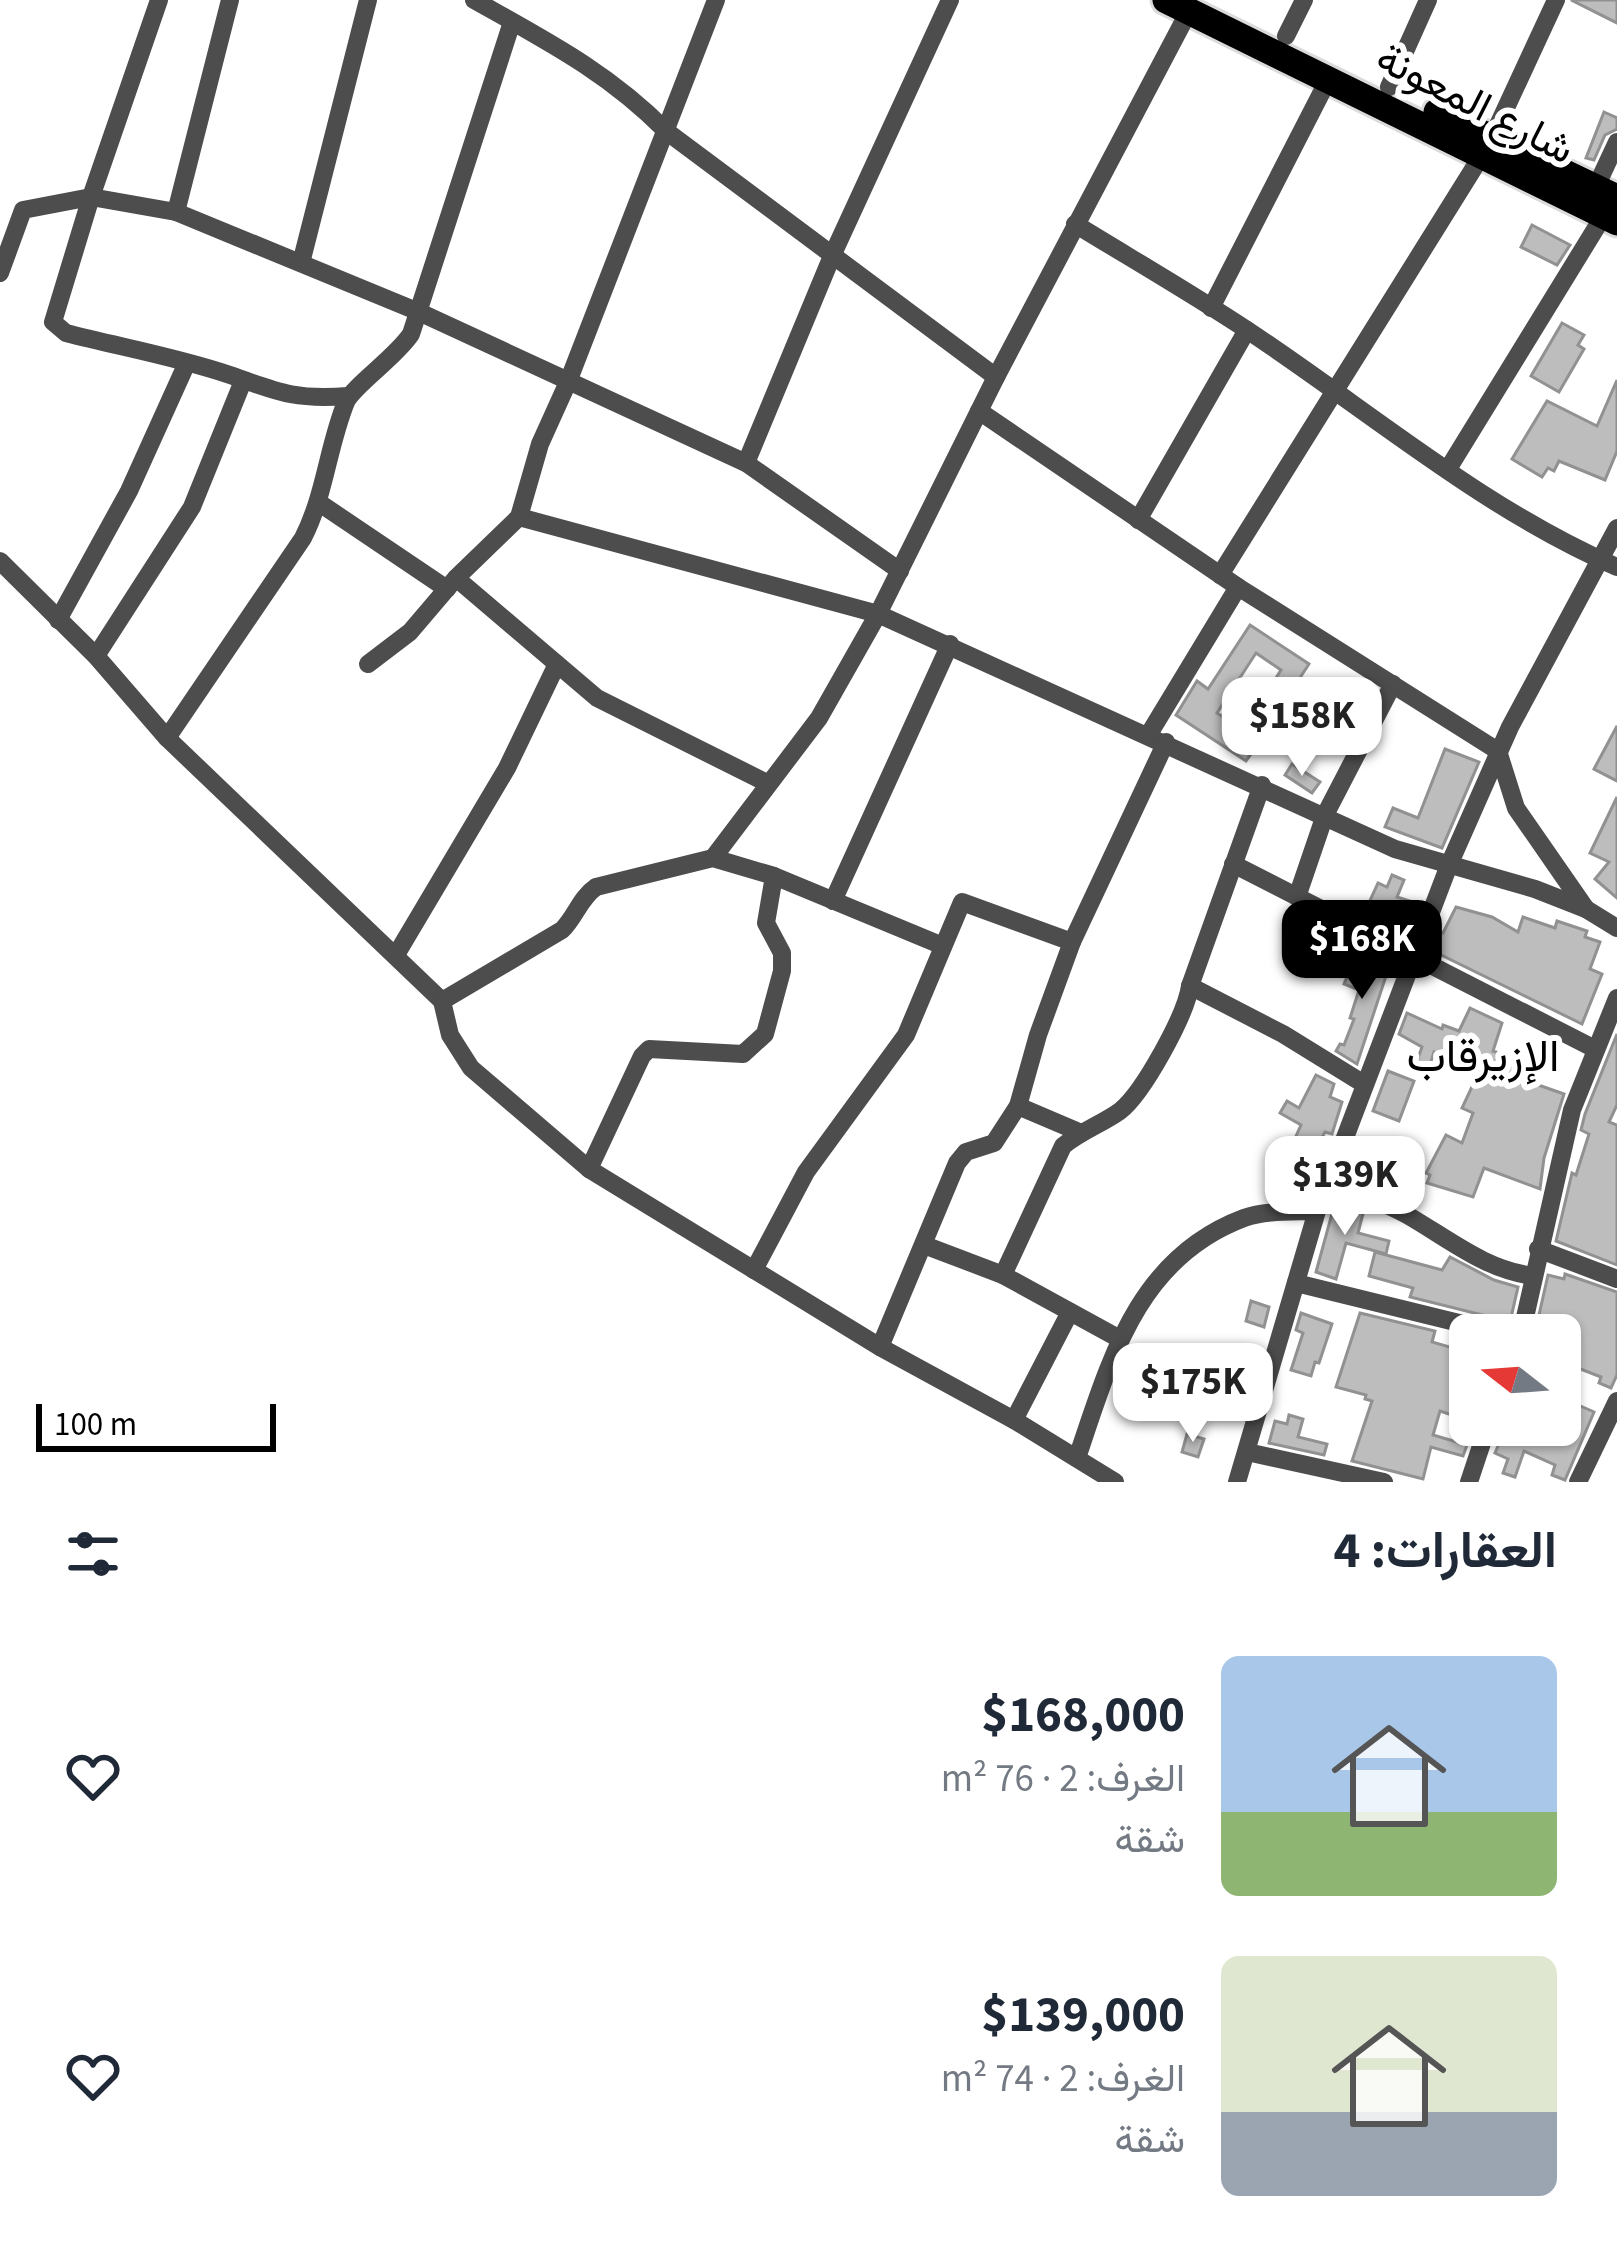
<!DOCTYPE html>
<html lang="ar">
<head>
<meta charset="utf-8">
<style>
  :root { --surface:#fff; --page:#f6f6f7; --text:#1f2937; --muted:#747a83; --accent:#000 }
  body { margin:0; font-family:"Source Sans 3",Vazirmatn,sans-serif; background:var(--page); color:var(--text); direction:rtl; height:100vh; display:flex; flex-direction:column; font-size:45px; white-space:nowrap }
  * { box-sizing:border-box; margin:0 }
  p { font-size:39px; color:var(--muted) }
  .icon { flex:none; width:66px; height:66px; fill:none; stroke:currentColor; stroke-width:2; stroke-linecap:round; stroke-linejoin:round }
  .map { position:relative; height:1482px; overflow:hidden; direction:ltr }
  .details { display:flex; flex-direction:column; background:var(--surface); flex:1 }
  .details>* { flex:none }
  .needle { width:78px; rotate:287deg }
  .fabs { position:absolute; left:1449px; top:1314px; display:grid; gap:24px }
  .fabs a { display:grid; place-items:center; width:132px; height:132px; border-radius:18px; background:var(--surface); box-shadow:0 3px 9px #0004; font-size:60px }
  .scale { position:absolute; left:36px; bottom:30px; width:240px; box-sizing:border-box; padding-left:12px; border:6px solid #000; border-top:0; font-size:33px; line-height:42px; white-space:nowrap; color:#000; -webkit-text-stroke:9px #fff; paint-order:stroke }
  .price { position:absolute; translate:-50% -102px; padding:0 27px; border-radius:24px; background:#fff; color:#222; font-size:39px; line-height:78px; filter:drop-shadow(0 3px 6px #0008) }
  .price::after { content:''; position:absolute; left:50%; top:72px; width:36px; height:27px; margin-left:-18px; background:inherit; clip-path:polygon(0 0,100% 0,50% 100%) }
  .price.active { background:var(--accent); color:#fff }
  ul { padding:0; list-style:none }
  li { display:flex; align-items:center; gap:36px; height:300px; padding:0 60px }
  li span { display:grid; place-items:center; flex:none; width:336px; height:240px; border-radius:18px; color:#555 }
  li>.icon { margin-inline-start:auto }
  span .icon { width:144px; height:144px; fill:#fffc; stroke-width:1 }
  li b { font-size:51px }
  h2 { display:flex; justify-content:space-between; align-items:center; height:144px; padding:0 60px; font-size:51px }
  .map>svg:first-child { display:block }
  .building { fill:#bdbdbd; stroke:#919191; stroke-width:3; fill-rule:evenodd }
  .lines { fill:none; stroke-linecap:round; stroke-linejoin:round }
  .highway-casing { stroke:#dbdbdb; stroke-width:33 }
  .minor { stroke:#4d4d4d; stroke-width:18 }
  .highway { stroke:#000; stroke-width:27 }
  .labels { text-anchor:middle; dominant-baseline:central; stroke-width:12; stroke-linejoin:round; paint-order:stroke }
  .street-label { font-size:42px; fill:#000; stroke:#fff }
  .neighbourhood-label { font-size:45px; fill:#000; stroke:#fff }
</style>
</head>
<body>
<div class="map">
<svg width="1617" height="1482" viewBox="0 0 1617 1482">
  <rect width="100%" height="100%" fill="#fff"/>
  <!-- building -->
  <g class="building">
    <path d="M 1571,0 L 1617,0 L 1617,23 Z"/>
    <path d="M 1604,112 L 1617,118 L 1617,129 L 1605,135 L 1594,160 L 1586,158 Z"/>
    <path d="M 1532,225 L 1570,245 L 1557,265 L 1521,247 Z"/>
    <path d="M 1562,323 L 1584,335 L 1578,345 L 1584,349 L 1559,392 L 1531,376 Z"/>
    <path d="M 1617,380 L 1617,451 L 1605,480 L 1559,461 L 1554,471 L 1548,468 L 1542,477 L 1512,459 L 1547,401 L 1597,426 Z"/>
    <path d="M 1250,625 L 1309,664 L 1286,699 L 1289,702 L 1246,761 L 1176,715 L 1197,681 L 1208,689 ZM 1256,653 L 1281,670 L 1243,730 L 1217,713 Z"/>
    <path d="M 1321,698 L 1338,709 L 1322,733 L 1306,722 Z"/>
    <path d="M 1617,726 L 1617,781 L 1594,769 Z"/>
    <path d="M 1445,749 L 1479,762 L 1442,848 L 1385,827 L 1393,808 L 1418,818 Z"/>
    <path d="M 1292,764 L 1320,782 L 1312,793 L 1285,775 Z"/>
    <path d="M 1617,797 L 1617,898 L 1595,879 L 1609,862 L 1590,853 Z"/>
    <path d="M 1392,875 L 1404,880 L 1397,897 L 1419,904 L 1407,938 L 1393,930 L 1398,917 L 1368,905 L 1378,883 L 1387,887 Z"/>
    <path d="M 1456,907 L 1492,917 L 1518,932 L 1523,917 L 1555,928 L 1557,921 L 1587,931 L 1585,937 L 1600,942 L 1590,969 L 1602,974 L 1582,1024 L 1431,950 L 1438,931 L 1443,933 Z"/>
    <path d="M 1360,948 L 1377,956 L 1373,965 L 1386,976 L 1357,1064 L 1336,1051 L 1340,1044 L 1344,1045 L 1354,1019 L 1350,1018 L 1359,990 L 1344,984 Z"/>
    <path d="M 1470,1008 L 1502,1023 L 1493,1051 L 1533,1065 L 1527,1081 L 1564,1094 L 1544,1158 L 1540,1189 L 1484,1168 L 1473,1197 L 1427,1183 L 1430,1175 L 1426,1173 L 1446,1135 L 1462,1143 L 1473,1113 L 1462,1108 L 1478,1074 L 1456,1066 L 1458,1060 L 1434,1052 L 1430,1065 L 1417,1061 L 1422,1047 L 1399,1034 L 1407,1013 L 1442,1029 L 1443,1025 L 1459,1031 Z"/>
    <path d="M 1617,1034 L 1617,1105 L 1609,1122 L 1617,1125 L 1617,1265 L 1556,1241 L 1572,1173 L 1576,1175 L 1589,1134 L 1581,1130 L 1585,1114 Z"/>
    <path d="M 1388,1071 L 1414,1081 L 1399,1121 L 1373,1111 Z"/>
    <path d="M 1316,1075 L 1334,1084 L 1330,1097 L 1342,1102 L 1332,1134 L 1325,1132 L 1310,1160 L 1318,1164 L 1304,1191 L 1278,1176 L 1301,1125 L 1280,1113 L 1287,1101 L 1299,1108 Z"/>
    <path d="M 1336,1199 L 1364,1210 L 1358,1233 L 1389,1241 L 1386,1254 L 1346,1243 L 1336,1279 L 1316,1272 Z"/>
    <path d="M 1375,1252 L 1442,1270 L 1450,1257 L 1494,1280 L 1518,1287 L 1510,1322 L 1410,1297 L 1413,1288 L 1369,1276 Z"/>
    <path d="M 1565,1274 L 1617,1292 L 1617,1375 L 1611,1388 L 1599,1383 L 1601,1377 L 1560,1361 L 1560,1335 L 1543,1335 L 1549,1318 L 1539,1315 L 1548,1275 L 1564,1279 Z"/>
    <path d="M 1251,1301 L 1269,1307 L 1264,1327 L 1246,1321 Z"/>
    <path d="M 1301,1313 L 1332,1324 L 1319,1363 L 1315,1362 L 1311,1376 L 1291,1370 L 1303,1333 L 1296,1330 Z"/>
    <path d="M 1360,1313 L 1435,1331 L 1432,1342 L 1467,1352 L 1462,1375 L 1470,1377 L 1470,1381 L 1458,1417 L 1440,1411 L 1433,1435 L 1467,1445 L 1463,1456 L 1431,1447 L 1423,1479 L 1352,1461 L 1372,1401 L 1365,1399 L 1366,1395 L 1336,1387 Z"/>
    <path d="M 1560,1397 L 1594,1412 L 1565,1480 L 1552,1475 L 1555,1465 L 1524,1451 L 1515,1477 L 1503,1473 L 1508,1459 L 1495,1453 L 1507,1425 L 1560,1425 Z"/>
    <path d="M 1289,1415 L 1303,1419 L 1298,1437 L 1327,1444 L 1324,1455 L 1269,1443 L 1275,1421 L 1287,1424 Z"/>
    <path d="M 1187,1434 L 1204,1439 L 1198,1457 L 1182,1452 Z"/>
  </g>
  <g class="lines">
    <defs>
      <g id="highway">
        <path d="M 1166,0 L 1617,222"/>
        <path d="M 1437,112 L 1617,198"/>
      </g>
    </defs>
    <!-- highway casing -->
    <use href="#highway" class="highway-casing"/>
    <!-- minor -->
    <g class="minor">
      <path d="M 159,0 L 91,197 L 53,322 L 66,333 C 120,347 177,357 230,375 C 278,392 294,400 348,396"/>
      <path d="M 474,0 C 545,40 608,72 666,131 L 996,377"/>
      <path d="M 1286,36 L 1304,0"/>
      <path d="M 1389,87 L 1428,0"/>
      <path d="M 1492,138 L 1556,0"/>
      <path d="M 1596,187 L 1617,142"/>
      <path d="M 176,212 L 230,0"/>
      <path d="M 1075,224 C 1132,259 1191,293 1247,330 C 1368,410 1483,509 1617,567"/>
      <path d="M 301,263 L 368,0"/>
      <path d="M 0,273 L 23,210 L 91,197 L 176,212 L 419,312 L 746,463 L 900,571"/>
      <path d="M 1211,308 L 1329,78"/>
      <path d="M 979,411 L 1238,587 L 1498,751 L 1516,808 L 1586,909"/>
      <path d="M 746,463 L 832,256 L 950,0"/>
      <path d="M 1448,469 L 1604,215"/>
      <path d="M 318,502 L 447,589"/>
      <path d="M 519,517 L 878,614 L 1395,849 L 1535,889 L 1586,909 L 1617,928"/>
      <path d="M 1138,520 L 1247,330"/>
      <path d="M 0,561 L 96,656 L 167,738 L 442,1001 L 450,1035 L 471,1068 L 589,1169 L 880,1347 L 1014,1420 L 1115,1482"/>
      <path d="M 1220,575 L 1482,155"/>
      <path d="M 456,578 L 597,698 L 767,783"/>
      <path d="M 58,620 L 129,491 L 186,365"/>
      <path d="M 96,656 L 192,507 L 243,381"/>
      <path d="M 368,664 L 410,632 L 456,578 L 519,517 L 540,444 L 568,382 L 716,0"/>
      <path d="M 1149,734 L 1238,587"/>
      <path d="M 167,738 L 303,538 C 325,495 328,446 346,402 C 353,386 396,357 411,334 L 512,22"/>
      <path d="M 713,858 L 819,718 L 878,614 L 996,377 L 1189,11"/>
      <path d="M 1233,864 L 1595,1049"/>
      <path d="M 1297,897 L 1325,815 L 1393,684"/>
      <path d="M 833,901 L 950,644"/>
      <path d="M 396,955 L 507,768 L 557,664"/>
      <path d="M 1190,986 L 1283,1034 L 1364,1084"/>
      <path d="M 442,1001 L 562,930 C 576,916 580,898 596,887 L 713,858 L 774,876 L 943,946"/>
      <path d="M 1018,1106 L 1079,1132"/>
      <path d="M 589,1169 L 642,1056 L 649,1049 L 743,1054 L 765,1034 L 782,971 L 782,953 L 766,923 L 774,876"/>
      <path d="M 1328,1181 C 1354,1192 1382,1201 1407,1215 C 1449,1239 1485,1270 1534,1276"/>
      <path d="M 924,1245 L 1003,1275 L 1118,1338"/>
      <path d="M 1538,1249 L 1617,1279"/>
      <path d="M 754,1270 L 806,1172 L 906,1035 L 962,902 L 1072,942"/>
      <path d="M 1003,1275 L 1063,1146 C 1081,1131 1102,1124 1120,1111 C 1143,1093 1186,1015 1190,986 L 1262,785"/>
      <path d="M 1296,1283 L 1508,1335"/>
      <path d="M 1521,1335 L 1572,1110 L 1617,998"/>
      <path d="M 880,1347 L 957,1163 L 966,1152 L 994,1143 L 1018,1106 L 1038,1035 L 1072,942 L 1166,742"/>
      <path d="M 1014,1420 L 1070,1312"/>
      <path d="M 1247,1452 L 1384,1482"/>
      <path d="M 1077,1458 C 1110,1361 1137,1258 1244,1218 C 1266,1210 1293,1212 1317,1211"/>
      <path d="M 1237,1482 L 1317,1211 L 1449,865 L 1510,727 L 1617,528"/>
      <path d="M 1469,1482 L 1488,1425"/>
      <path d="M 1578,1482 L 1617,1401"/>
    </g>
    <!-- highway -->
    <use href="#highway" class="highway"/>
  </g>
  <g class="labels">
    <!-- street labels -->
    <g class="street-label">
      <text transform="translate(1475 104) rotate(27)">شارع المعونة</text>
    </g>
    <!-- neighbourhood labels -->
    <g class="neighbourhood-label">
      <text x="1483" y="1057">الإزيرقاب</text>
    </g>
  </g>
</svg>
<div class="fabs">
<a><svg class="needle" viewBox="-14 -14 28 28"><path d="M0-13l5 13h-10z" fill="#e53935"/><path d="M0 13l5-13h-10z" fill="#747a83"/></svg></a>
</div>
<div class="scale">100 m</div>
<b class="price" style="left:1302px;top:779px">$158K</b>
<b class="price active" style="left:1362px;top:1002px">$168K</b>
<b class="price" style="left:1345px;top:1238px">$139K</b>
<b class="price" style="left:1193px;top:1445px">$175K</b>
</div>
<section class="details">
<h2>العقارات: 4<svg class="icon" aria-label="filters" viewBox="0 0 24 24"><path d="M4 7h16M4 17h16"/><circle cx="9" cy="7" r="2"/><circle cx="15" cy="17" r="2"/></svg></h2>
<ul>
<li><span style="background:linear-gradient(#a9c7e8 65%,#8fb573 0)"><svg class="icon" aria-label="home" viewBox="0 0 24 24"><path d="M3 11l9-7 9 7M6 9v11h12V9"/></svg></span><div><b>$168,000</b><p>الغرف: 2 · 76 m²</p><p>شقة</p></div><svg class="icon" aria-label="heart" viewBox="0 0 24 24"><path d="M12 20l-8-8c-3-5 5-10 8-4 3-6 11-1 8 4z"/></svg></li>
<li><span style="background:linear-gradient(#dfe7d0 65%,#9aa5b1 0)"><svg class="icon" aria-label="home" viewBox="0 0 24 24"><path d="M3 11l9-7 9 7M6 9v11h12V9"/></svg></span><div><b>$139,000</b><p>الغرف: 2 · 74 m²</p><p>شقة</p></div><svg class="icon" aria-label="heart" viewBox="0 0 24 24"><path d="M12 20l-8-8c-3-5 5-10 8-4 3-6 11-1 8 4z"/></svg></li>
</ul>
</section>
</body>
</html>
